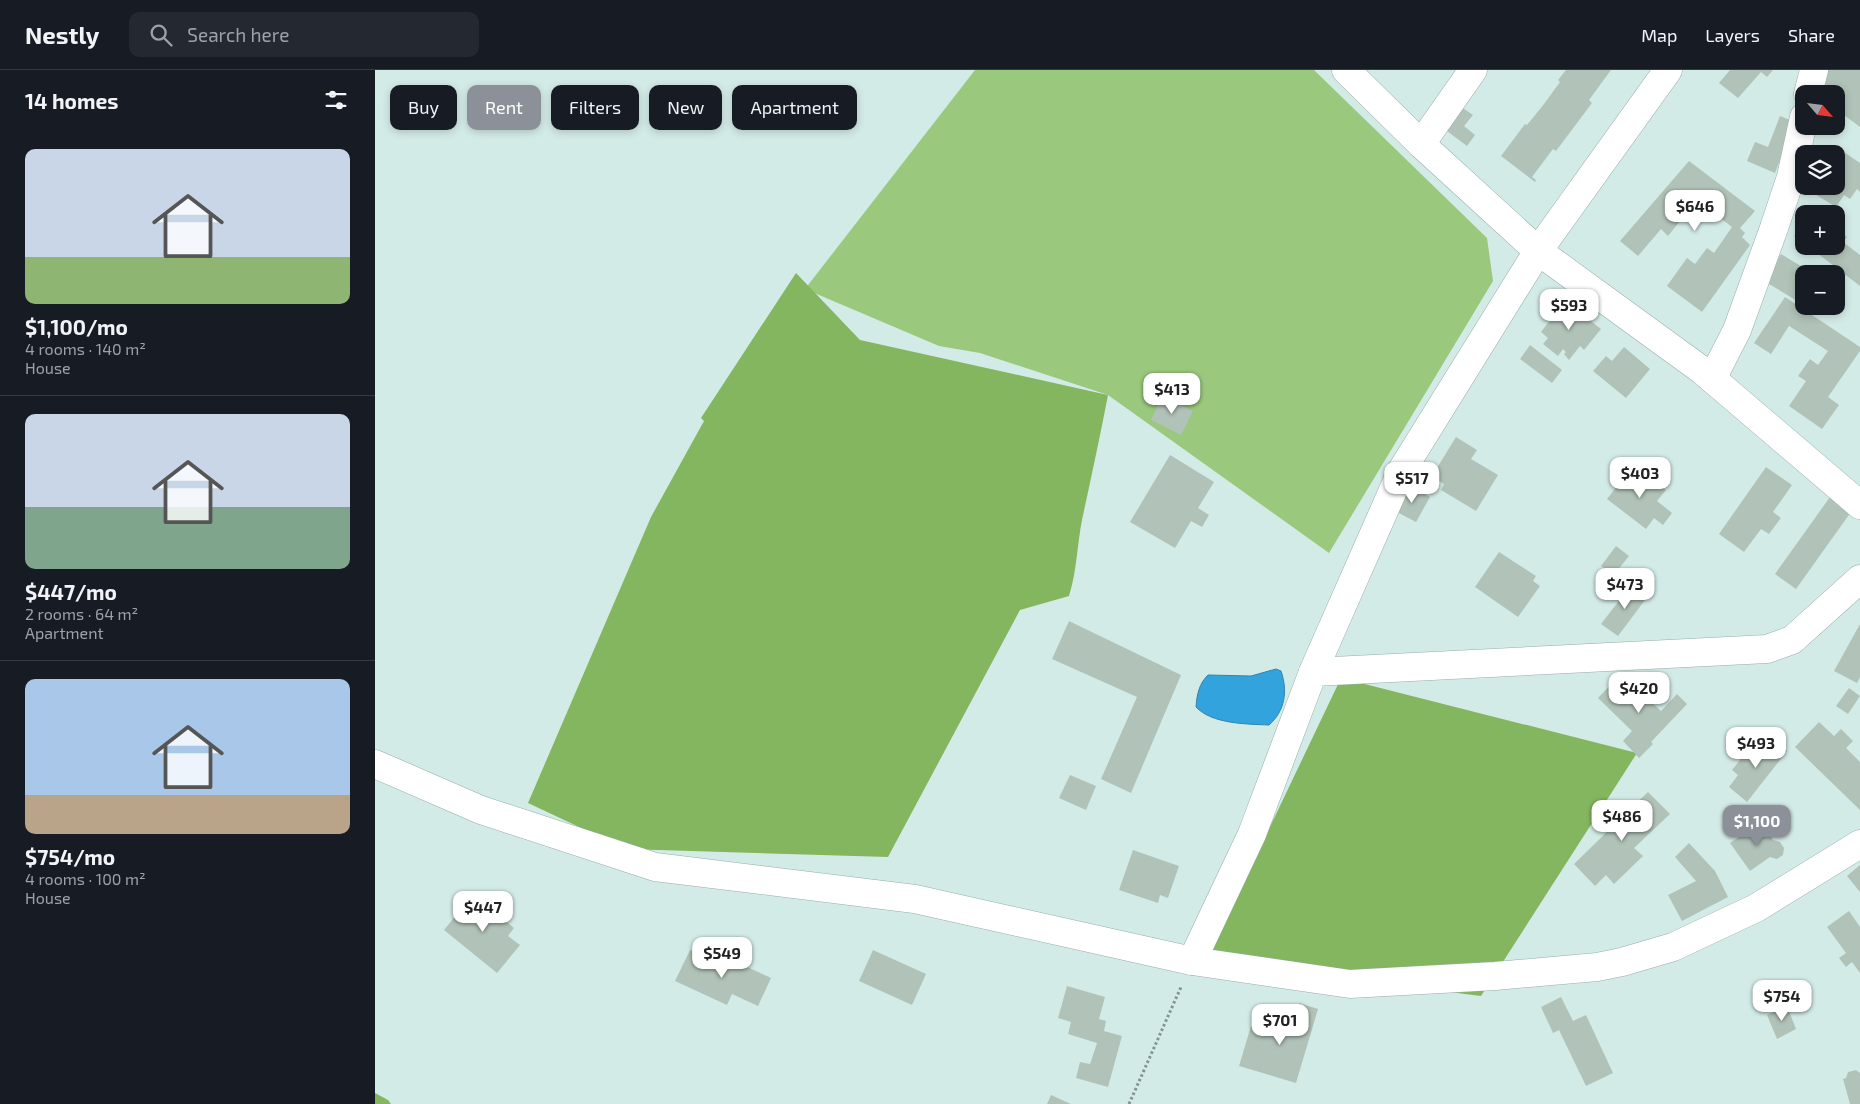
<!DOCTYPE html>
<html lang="en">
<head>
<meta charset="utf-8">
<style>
  :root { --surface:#171b24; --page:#242831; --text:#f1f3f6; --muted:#9ea1a6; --line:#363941; --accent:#8c9099 }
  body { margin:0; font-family:"Exo 2",sans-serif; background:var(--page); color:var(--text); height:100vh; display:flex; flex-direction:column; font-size:19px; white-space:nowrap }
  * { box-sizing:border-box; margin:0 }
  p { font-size:16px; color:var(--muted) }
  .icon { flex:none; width:28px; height:28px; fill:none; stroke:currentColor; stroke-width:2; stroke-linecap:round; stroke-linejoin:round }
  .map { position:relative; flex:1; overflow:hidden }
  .sheet { display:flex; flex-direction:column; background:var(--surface); width:375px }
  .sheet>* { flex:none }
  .hud { position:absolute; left:15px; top:15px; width:475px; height:45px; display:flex; gap:10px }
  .needle { width:32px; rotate:118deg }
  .controls { position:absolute; left:1420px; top:15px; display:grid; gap:10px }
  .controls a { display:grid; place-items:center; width:50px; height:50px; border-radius:10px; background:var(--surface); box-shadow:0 2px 8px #0003; font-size:25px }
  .price { position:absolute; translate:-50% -42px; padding:0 11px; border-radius:10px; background:#fff; color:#222; font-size:16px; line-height:32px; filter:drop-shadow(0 1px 2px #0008) }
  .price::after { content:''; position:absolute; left:50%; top:30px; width:15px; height:11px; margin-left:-8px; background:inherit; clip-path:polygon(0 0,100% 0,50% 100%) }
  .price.on { background:var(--accent); color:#fff }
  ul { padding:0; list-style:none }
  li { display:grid; align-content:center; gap:10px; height:265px; padding:0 25px }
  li+li { border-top:1px solid var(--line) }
  li span { display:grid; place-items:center; height:155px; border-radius:10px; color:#555 }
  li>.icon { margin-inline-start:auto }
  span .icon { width:90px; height:90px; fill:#fffc; stroke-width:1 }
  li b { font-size:21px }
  h2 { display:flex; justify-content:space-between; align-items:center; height:60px; padding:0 25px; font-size:21px }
  .pill { padding:0 18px; border-radius:10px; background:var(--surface); box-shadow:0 2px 8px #0003; font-size:18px; line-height:45px }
  .pill.on { background:var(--accent); color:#fff }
  header { display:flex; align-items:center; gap:30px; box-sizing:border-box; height:70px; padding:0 25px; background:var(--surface); border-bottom:1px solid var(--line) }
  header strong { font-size:24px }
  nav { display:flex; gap:28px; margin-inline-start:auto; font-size:18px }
  .search { width:350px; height:45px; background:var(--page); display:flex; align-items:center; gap:12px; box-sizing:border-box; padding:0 18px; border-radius:10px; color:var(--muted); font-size:19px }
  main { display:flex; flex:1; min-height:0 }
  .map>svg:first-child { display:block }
  .green { fill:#9ac87d }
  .forest { fill:#83b65f }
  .water { fill:#33a3dd; stroke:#3384ac }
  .building { fill:#b1c3b8 }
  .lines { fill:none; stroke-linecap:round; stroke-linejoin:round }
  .street-casing { stroke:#97ada9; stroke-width:29 }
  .path { stroke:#829390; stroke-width:3; stroke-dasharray:2.5 2.5; stroke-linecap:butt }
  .street { stroke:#fff; stroke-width:28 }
</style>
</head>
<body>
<header>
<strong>Nestly</strong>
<div class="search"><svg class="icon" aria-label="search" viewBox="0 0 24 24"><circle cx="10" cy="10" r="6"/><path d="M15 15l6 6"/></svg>Search here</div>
<nav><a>Map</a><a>Layers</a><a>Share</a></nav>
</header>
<main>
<section class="sheet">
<h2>14 homes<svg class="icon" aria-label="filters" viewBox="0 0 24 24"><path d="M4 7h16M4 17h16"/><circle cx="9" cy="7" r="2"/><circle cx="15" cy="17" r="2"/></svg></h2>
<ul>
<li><span style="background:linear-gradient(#c9d6e8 70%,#8fb573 0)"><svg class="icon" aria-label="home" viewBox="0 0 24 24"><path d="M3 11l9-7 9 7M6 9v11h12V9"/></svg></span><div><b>$1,100/mo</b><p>4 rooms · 140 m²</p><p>House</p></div></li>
<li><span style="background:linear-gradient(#c9d6e8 60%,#7fa58c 0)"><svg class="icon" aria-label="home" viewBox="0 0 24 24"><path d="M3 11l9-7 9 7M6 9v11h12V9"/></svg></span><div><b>$447/mo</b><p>2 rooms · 64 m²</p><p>Apartment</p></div></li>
<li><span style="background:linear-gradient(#a9c7e8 75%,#b9a48a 0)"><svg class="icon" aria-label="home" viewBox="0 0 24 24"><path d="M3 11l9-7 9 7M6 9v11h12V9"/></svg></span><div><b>$754/mo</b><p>4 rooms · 100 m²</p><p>House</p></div></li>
</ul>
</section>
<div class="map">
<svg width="1485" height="1034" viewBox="0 0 1485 1034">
  <rect width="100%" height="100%" fill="#d3ebe7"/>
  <!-- green -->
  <path class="green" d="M 600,0 L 939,0 L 1112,168 L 1118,211 L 954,483 L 733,325 L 605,283 L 564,276 L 430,219 Z"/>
  <!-- forest -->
  <g class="forest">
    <path d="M 421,203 L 485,270 L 733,325 C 725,367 716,408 707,450 C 702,475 702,501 694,526 L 645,540 L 513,787 L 251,779 L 153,733 L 276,447 L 329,351 L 326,348 Z"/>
    <path d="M 966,608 L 1262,683 L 1106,926 L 831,891 Z"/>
    <path d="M 0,1023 L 13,1030 L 16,1034 L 0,1034 Z"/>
  </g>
  <!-- water -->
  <path class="water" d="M 901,599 L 906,601 C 913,621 910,641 894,655 C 871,654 837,654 821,637 C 822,624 824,614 833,605 L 876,606 Z"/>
  <!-- building -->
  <g class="building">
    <path d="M 1191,0 L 1236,0 L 1214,30 L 1217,33 L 1181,81 L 1178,79 L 1157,107 L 1161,110 L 1160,112 L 1126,86 L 1150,54 L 1152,55 L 1169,34 L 1185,12 L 1183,10 Z"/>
    <path d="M 1355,0 L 1398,0 L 1392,7 L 1386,2 L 1363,28 L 1344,13 Z"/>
    <path d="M 1450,0 L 1485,0 L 1485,57 L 1461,39 L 1461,24 L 1441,24 Z"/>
    <path d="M 1085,36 L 1098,45 L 1089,56 L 1100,65 L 1092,76 L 1068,58 Z"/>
    <path d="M 1405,46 L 1420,52 L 1400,103 L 1372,91 L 1380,72 L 1393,77 Z"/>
    <path d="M 1463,78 L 1485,93 L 1485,122 L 1482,119 L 1475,129 L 1469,125 L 1461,137 L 1438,123 L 1443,116 L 1461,116 L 1461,84 L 1459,84 Z"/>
    <path d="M 1314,91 L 1380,141 L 1365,158 L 1370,163 L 1367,167 L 1375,175 L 1327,242 L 1292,216 L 1312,188 L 1320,194 L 1332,178 L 1339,183 L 1357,157 L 1322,130 L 1293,166 L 1286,159 L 1263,186 L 1245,171 Z"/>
    <path d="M 1429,152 L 1429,173 L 1419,166 Z"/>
    <path d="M 1461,159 L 1472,167 L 1468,172 L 1485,185 L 1485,216 L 1433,176 L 1461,176 Z"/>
    <path d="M 1406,184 L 1439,204 L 1429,204 L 1429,235 L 1389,211 Z"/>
    <path d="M 1410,227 L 1485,277 L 1485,281 L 1453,327 L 1464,335 L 1447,359 L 1414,336 L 1431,311 L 1423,306 L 1435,289 L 1443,295 L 1453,281 L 1414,256 L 1396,284 L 1379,273 Z"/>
    <path d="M 1190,231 L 1226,259 L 1209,280 L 1205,276 L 1194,290 L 1189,284 L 1191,282 L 1188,279 L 1183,286 L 1168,274 L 1173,268 L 1166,262 Z"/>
    <path d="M 1155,275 L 1187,300 L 1177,313 L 1145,289 Z"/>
    <path d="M 1249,277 L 1275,299 L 1251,328 L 1218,301 L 1231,286 L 1237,291 Z"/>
    <path d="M 787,326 L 818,341 L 806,365 L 776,350 Z"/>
    <path d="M 1081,367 L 1102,380 L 1096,389 L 1123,405 L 1101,441 L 1066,420 L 1069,414 L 1057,406 Z"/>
    <path d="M 795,385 L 839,412 L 823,438 L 834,445 L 827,457 L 816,451 L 800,478 L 755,452 Z"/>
    <path d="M 1258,396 L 1291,420 L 1282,431 L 1297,443 L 1288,455 L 1279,448 L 1271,459 L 1232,429 Z"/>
    <path d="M 1391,397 L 1417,415 L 1398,442 L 1406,448 L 1394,464 L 1386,459 L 1369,482 L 1344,464 Z"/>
    <path d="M 1032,415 L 1055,427 L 1041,452 L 1020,441 Z"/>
    <path d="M 1455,427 L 1476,442 L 1421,519 L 1400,504 Z"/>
    <path d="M 1241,476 L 1254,486 L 1238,506 L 1226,496 Z"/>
    <path d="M 1124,482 L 1161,506 L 1158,511 L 1165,516 L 1143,547 L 1100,517 Z"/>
    <path d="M 1257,514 L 1273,526 L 1243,566 L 1226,554 Z"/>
    <path d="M 694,551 L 806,605 L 756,723 L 726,709 L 762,627 L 677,589 Z"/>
    <path d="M 1485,554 L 1485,607 L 1482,613 L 1459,601 Z"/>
    <path d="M 1246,604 L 1286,641 L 1302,624 L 1312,634 L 1276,672 L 1278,674 L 1264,688 L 1248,671 L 1257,661 L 1223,628 Z"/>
    <path d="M 1474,618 L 1485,626 L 1473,644 L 1461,636 Z"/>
    <path d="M 1444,652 L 1459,666 L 1466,659 L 1478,671 L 1471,678 L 1485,692 L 1485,740 L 1420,677 Z"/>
    <path d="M 1394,667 L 1412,681 L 1372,732 L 1354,717 L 1363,705 L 1357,700 L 1369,685 L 1375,690 Z"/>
    <path d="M 695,705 L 721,716 L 711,740 L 684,728 Z"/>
    <path d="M 1273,722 L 1295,744 L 1259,778 L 1268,786 L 1239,814 L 1231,805 L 1220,816 L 1199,794 Z"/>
    <path d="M 1386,752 L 1398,770 L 1405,772 L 1409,778 L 1408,785 L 1402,789 L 1395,787 L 1375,801 L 1355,773 Z"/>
    <path d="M 1314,773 L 1340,801 L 1353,827 L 1307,851 L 1293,825 L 1321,811 L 1300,787 Z"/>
    <path d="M 758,780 L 804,796 L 793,828 L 785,825 L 783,833 L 744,820 Z"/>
    <path d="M 1485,795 L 1485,822 L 1472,806 Z"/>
    <path d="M 98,824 L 139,858 L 133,866 L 145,875 L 122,903 L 69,860 Z"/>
    <path d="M 1474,841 L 1485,857 L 1485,903 L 1477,892 L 1471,897 L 1464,888 L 1471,883 L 1452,857 Z"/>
    <path d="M 315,880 L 339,891 L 341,887 L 367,898 L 368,895 L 396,908 L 383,936 L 357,924 L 352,935 L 300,911 Z"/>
    <path d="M 498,880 L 551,904 L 537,935 L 484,911 Z"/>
    <path d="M 692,916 L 730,927 L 724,949 L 731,951 L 729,961 L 747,966 L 733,1017 L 701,1008 L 705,992 L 715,994 L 722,973 L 693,964 L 696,952 L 683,948 Z"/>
    <path d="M 1186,927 L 1198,951 L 1211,945 L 1238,1003 L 1211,1016 L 1184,960 L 1178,963 L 1166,937 Z"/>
    <path d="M 924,933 L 943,939 L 921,1013 L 864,996 L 876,956 L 898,962 L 902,950 L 917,955 Z"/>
    <path d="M 1412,936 L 1421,959 L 1402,969 L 1392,945 Z"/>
    <path d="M 1481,1000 L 1485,1003 L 1485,1034 L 1475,1034 L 1468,1009 L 1471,1008 L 1473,1002 Z"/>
    <path d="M 676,1025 L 696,1034 L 672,1034 Z"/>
  </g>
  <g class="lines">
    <defs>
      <g id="street">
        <path d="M 971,0 L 1046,74 L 1163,181 L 1328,301 L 1485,435"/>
        <path d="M 1433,24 L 1439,0"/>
        <path d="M 1046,74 L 1098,0"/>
        <path d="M 1337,309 L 1362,260 L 1399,158 L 1416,107 L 1429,47"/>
        <path d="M 938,602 L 1027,400 L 1163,181 L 1293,0"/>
        <path d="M 0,694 L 106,740 L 280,797 L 540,829 L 817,891 L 975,914 L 1120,906 L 1222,897 L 1247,892 L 1298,877 L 1381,838 L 1485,774"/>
        <path d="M 817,891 L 877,764 L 938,602 L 1392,579 L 1417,570 L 1485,509"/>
      </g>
    </defs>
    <!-- street casing -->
    <use href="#street" class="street-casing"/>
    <!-- path -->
    <path class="path" d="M 754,1034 L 806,917"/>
    <!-- street -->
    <use href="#street" class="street"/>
  </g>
</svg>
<div class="controls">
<a><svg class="needle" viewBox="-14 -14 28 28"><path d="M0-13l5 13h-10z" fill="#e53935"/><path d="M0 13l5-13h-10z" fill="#9ea1a6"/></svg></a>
<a><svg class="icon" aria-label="layers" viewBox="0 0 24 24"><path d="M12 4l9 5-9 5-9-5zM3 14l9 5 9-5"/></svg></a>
<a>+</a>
<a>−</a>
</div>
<b class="price" style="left:1320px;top:162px">$646</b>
<b class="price" style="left:1194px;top:261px">$593</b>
<b class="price" style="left:797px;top:345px">$413</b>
<b class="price" style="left:1265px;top:429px">$403</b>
<b class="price" style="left:1037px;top:434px">$517</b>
<b class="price" style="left:1250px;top:540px">$473</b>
<b class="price" style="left:1264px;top:644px">$420</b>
<b class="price" style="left:1381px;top:699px">$493</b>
<b class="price" style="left:1247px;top:772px">$486</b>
<b class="price on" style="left:1382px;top:777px">$1,100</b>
<b class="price" style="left:108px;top:863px">$447</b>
<b class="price" style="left:347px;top:909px">$549</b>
<b class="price" style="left:1407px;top:952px">$754</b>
<b class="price" style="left:905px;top:976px">$701</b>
<div class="hud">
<a class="pill">Buy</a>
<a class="pill on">Rent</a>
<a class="pill">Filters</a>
<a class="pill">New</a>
<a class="pill">Apartment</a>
</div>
</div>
</main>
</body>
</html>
